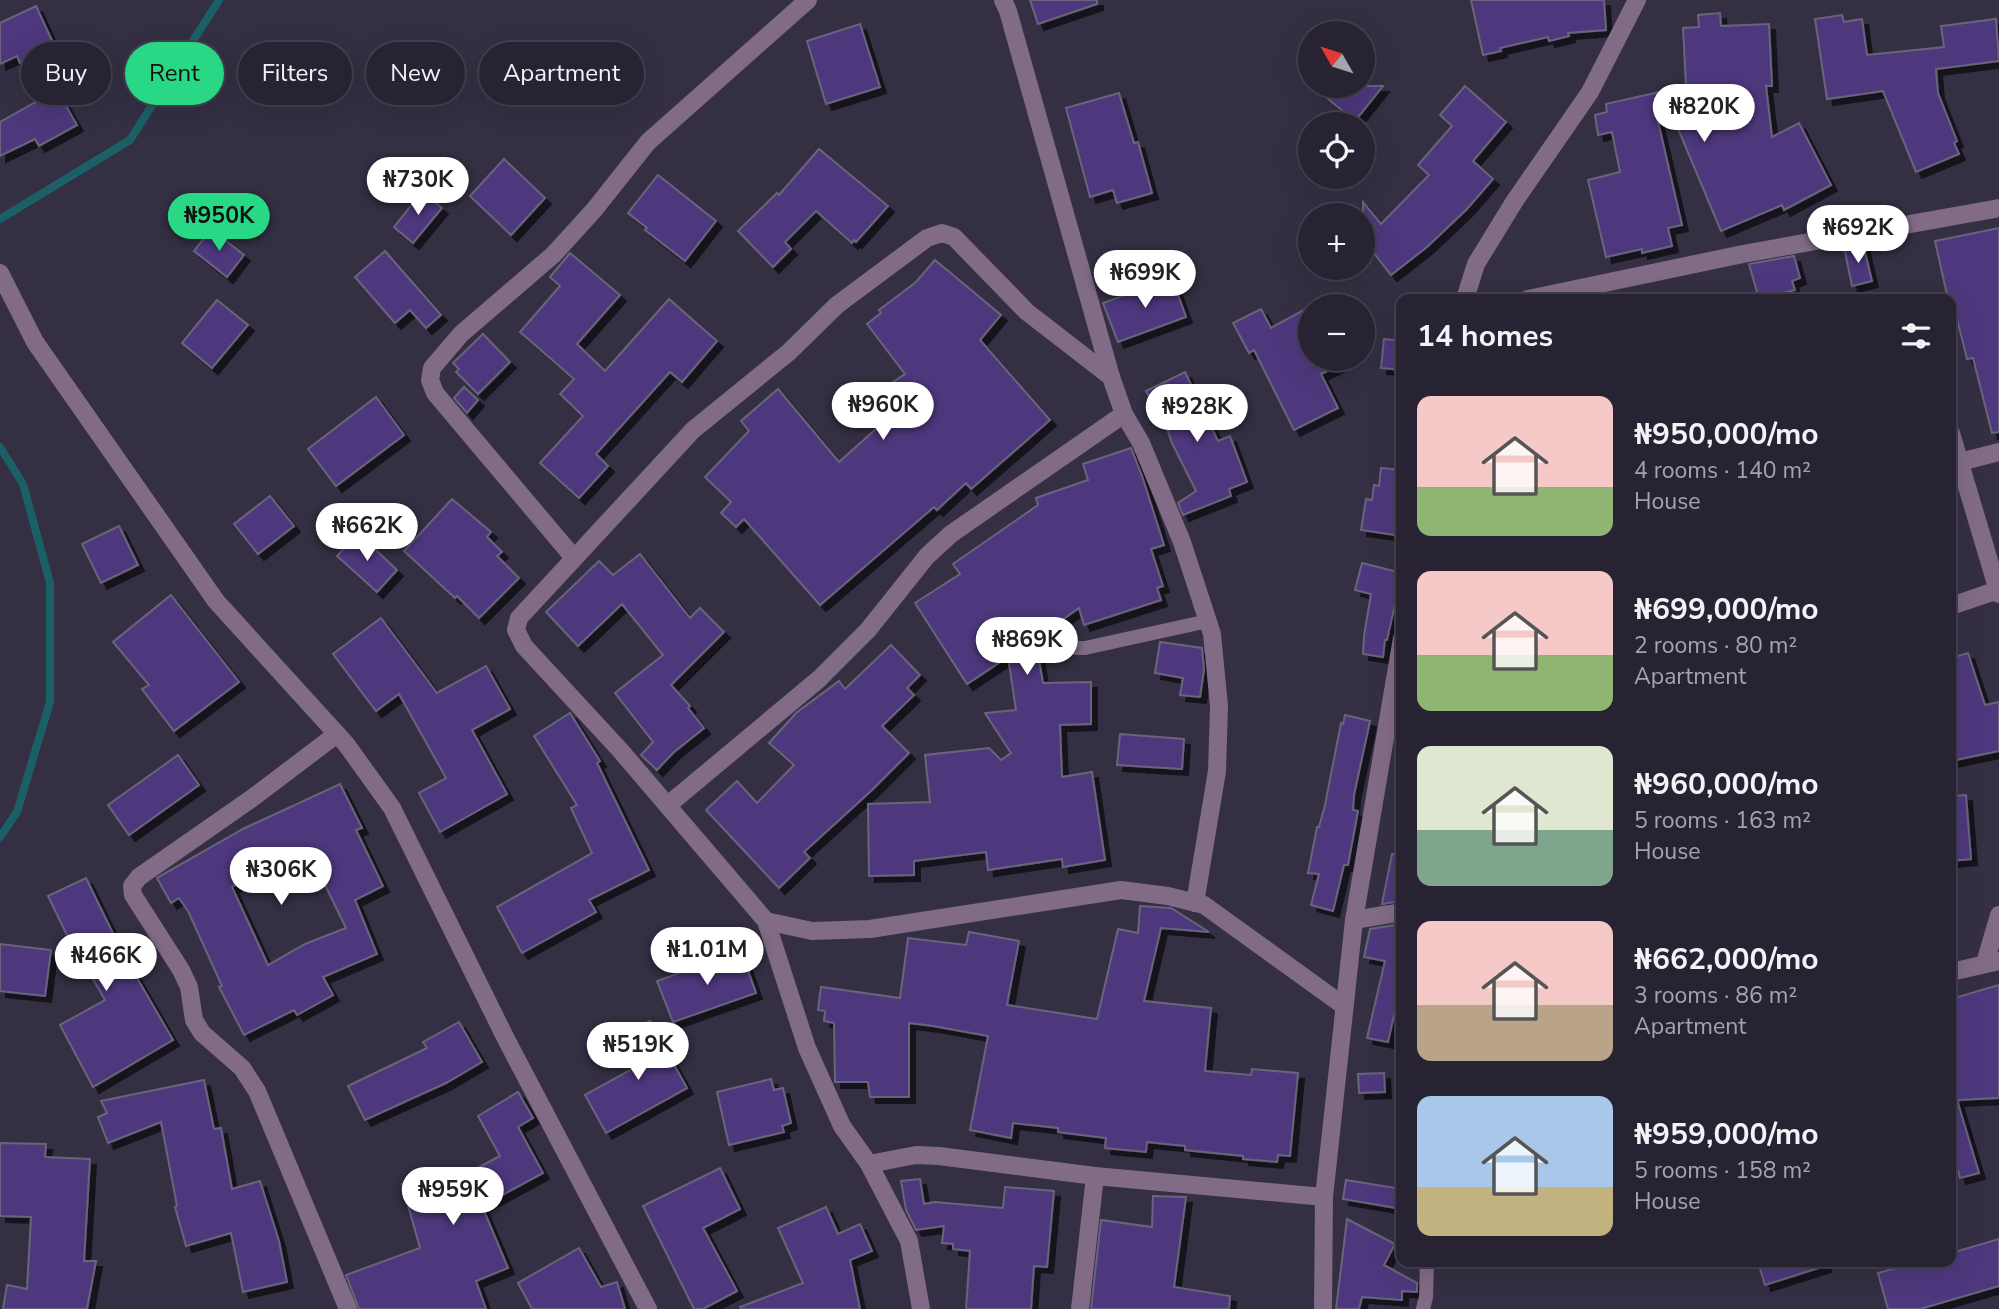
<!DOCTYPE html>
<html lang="en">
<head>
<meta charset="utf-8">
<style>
  :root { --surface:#272332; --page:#2f2b3a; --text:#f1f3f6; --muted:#a4a4ac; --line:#43404d; --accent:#28d885 }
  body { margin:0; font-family:"Nunito Sans",sans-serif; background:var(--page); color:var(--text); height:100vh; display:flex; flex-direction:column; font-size:26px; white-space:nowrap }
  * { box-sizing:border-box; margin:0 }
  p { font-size:23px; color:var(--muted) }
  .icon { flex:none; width:38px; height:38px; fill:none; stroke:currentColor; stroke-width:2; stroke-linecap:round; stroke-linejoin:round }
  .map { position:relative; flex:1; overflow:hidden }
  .panel { position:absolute; left:1396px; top:294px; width:560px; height:973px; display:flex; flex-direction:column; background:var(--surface); border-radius:14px; box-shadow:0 7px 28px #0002,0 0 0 2px var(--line) }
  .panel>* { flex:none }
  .hud { position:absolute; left:21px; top:42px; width:665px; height:63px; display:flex; gap:14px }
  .needle { width:46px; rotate:309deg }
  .buttons { position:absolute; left:1298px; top:21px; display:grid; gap:14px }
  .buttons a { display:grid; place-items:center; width:77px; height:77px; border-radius:50%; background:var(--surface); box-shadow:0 7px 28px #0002,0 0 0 2px var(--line); font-size:35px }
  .price { position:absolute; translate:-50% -60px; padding:0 16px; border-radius:24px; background:#fff; color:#222; font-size:23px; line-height:46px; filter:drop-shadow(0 2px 4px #0008) }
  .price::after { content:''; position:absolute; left:50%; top:42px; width:21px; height:16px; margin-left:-10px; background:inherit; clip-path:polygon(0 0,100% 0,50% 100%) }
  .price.on { background:var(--accent); color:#111 }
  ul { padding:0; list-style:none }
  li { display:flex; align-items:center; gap:21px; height:175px; padding:0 21px }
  li span { display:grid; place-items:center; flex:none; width:196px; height:140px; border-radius:14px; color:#555 }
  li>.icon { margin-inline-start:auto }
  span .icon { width:84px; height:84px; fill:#fffc; stroke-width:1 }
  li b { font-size:30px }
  h2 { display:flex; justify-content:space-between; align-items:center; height:84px; padding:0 21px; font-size:30px }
  .chip { padding:0 24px; border-radius:32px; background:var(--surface); box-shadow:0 7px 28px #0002,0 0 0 2px var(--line); font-size:24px; line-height:63px }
  .chip.on { background:var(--accent); color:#111 }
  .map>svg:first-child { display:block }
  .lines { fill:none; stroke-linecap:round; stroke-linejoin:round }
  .stream { stroke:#1b6067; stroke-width:8 }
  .building { fill:#4d387d; stroke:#69647b; stroke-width:2; fill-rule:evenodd; filter:url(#shadow) }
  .service { stroke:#826b86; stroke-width:14 }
  .minor { stroke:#826b86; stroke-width:18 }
</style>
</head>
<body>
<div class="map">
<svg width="1999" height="1309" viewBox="0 0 1999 1309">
  <defs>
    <filter id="shadow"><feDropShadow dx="6" dy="6" stdDeviation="0" flood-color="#0009"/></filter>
  </defs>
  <rect width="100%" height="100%" fill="#342f43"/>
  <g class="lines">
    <!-- stream -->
    <g class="stream">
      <path d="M 0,219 L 130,140 L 219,0"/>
      <path d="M 0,447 L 23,484 L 50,583 L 50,702 L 17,812 L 0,837"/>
    </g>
  </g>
  <!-- building -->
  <g class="building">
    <path d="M 1030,0 L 1097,0 L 1097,4 L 1038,24 Z"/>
    <path d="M 1471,0 L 1604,0 L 1606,30 L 1568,33 L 1569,36 L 1549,41 L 1548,37 L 1500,48 L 1501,51 L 1483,55 Z"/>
    <path d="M 36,6 L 56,49 L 28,63 L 20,63 L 17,56 L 0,64 L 0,23 Z"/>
    <path d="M 1720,13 L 1721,26 L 1769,24 L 1772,86 L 1766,86 L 1772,137 L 1799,123 L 1831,185 L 1784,210 L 1782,205 L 1721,231 L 1671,112 L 1657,117 L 1682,225 L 1668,228 L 1672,246 L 1642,253 L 1642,249 L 1606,257 L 1588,180 L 1620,172 L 1612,132 L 1598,135 L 1595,115 L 1607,112 L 1606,104 L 1686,86 L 1683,28 L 1699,27 L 1698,15 Z"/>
    <path d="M 1842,15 L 1844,22 L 1862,19 L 1867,55 L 1944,47 L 1941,26 L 1996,19 L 1999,61 L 1936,69 L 1938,93 L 1957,141 L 1954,143 L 1959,154 L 1916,172 L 1883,91 L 1827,99 L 1815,19 Z"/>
    <path d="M 860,24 L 880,87 L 826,104 L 807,41 Z"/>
    <path d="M 1312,86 L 1383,86 L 1355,121 Z"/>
    <path d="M 1465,86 L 1506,122 L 1473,161 L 1493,179 L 1467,209 L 1427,247 L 1391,275 L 1363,239 L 1363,202 L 1381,224 L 1429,175 L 1418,165 L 1452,126 L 1440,115 Z"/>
    <path d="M 57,90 L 77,125 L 39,146 L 35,139 L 0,156 L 0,122 Z"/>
    <path d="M 1119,93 L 1134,143 L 1138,142 L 1152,193 L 1117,203 L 1113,190 L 1090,197 L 1066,108 Z"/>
    <path d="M 819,149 L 888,206 L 856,242 L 854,240 L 852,243 L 816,211 L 785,242 L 791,249 L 773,267 L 738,231 L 777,193 L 779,195 Z"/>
    <path d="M 504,159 L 545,198 L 511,235 L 470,196 Z"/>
    <path d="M 658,175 L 716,221 L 685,261 L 645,230 L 647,228 L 628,213 Z"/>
    <path d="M 422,192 L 442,208 L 413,243 L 394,227 Z"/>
    <path d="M 1999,228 L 1999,432 L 1992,433 L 1973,358 L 1967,359 L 1956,315 L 1952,316 L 1951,299 L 1948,299 L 1935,241 Z"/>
    <path d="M 211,229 L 244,255 L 227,277 L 194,251 Z"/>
    <path d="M 1863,244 L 1872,281 L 1852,286 L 1844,247 Z"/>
    <path d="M 385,251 L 441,315 L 426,328 L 410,310 L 395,323 L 355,277 Z"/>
    <path d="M 570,253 L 620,295 L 577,344 L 605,371 L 669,299 L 717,341 L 682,382 L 670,372 L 596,454 L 608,466 L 579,498 L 540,463 L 583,416 L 560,394 L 574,379 L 520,332 L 560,286 L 550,277 Z"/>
    <path d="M 1794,256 L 1800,278 L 1792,281 L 1795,290 L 1759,299 L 1749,264 Z"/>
    <path d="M 935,260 L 1001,315 L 980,340 L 1050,420 L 971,489 L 966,483 L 937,510 L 934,507 L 820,605 L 744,519 L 736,527 L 721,513 L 731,502 L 705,477 L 749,431 L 741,421 L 778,389 L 839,462 L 877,428 L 861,403 L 905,374 L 867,324 L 881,313 L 879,310 L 916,282 Z"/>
    <path d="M 1172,278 L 1186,317 L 1118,342 L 1103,303 Z"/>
    <path d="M 217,300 L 248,325 L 212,368 L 182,343 Z"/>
    <path d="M 1311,306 L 1311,359 L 1352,359 L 1321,374 L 1338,408 L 1294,430 L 1254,350 L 1249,353 L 1233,323 L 1261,309 L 1271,328 Z"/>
    <path d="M 483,334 L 510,362 L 478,394 L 456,372 L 459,369 L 453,363 Z"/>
    <path d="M 1384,339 L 1402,341 L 1402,370 L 1381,368 Z"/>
    <path d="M 1185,372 L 1218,441 L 1230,436 L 1247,482 L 1229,489 L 1231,496 L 1183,515 L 1178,503 L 1196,491 L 1172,443 L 1164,420 L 1161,421 L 1146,391 Z"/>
    <path d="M 464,387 L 478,400 L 467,413 L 454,398 Z"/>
    <path d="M 376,397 L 404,435 L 336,486 L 308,449 Z"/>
    <path d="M 1131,448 L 1142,476 L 1164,545 L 1151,549 L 1163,586 L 1157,588 L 1161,600 L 1084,625 L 1079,608 L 1041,635 L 1025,636 L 1020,643 L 1025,652 L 1038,654 L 1043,683 L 1091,682 L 1091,724 L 1060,725 L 1062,777 L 1092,772 L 1105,860 L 1063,867 L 1062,859 L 988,870 L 986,852 L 914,861 L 914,875 L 869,876 L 868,804 L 930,802 L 925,755 L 989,748 L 1001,760 L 1011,753 L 985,713 L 1016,710 L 1008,657 L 967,684 L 915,603 L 960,574 L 953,564 L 1038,505 L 1036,498 L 1088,480 L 1083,464 Z"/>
    <path d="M 1381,468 L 1402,470 L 1402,536 L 1361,530 L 1366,499 L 1372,500 L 1374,485 L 1379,486 Z"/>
    <path d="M 270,496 L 294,526 L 258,554 L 234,524 Z"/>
    <path d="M 452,499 L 491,532 L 487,537 L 502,552 L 497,556 L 519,578 L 479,618 L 457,596 L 455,598 L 404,551 Z"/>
    <path d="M 119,526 L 138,565 L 101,583 L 82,544 Z"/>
    <path d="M 358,533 L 397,570 L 377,592 L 337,556 Z"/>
    <path d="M 640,554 L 690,618 L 700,608 L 724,632 L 671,685 L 690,706 L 688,708 L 704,728 L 673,753 L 657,770 L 641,755 L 653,742 L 615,693 L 663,655 L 622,604 L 578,646 L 546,612 L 599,561 L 613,575 Z"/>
    <path d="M 1362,563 L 1402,573 L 1387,640 L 1385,640 L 1383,657 L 1363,654 L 1364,636 L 1371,594 L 1355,590 Z"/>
    <path d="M 171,595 L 239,682 L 174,731 L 142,689 L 149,685 L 113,642 Z"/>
    <path d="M 381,618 L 437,693 L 486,666 L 510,709 L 472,730 L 507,794 L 440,832 L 419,793 L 446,778 L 399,694 L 376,711 L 333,654 Z"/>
    <path d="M 1160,642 L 1202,648 L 1204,670 L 1200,697 L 1180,695 L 1183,678 L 1155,673 Z"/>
    <path d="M 891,645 L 920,675 L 907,688 L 914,695 L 882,726 L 909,753 L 871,791 L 804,852 L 810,858 L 779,888 L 706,810 L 737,781 L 757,803 L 794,765 L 769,743 L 796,713 L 839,681 L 845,689 Z"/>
    <path d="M 1968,653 L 1985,705 L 1999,702 L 1999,751 L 1951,761 L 1951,658 Z"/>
    <path d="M 570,713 L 600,761 L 597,763 L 649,870 L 589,900 L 596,912 L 522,953 L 497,907 L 592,853 L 571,808 L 577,805 L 534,736 Z"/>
    <path d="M 1345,715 L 1370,721 L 1354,795 L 1353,810 L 1358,811 L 1348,865 L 1344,865 L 1333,911 L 1311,905 L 1319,874 L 1308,873 L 1317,827 L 1319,827 L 1325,805 L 1341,723 L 1343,724 Z"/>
    <path d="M 1120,734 L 1184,739 L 1182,769 L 1117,765 Z"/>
    <path d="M 178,755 L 199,785 L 129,835 L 108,805 Z"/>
    <path d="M 340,784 L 362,828 L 356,830 L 383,886 L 355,900 L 377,954 L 323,977 L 333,995 L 297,1015 L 294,1010 L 244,1035 L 219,987 L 222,986 L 188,911 L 179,898 L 171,903 L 157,878 L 243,829 ZM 310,854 L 346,928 L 305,944 L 268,965 L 232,887 L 267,867 L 270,874 Z"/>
    <path d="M 1966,795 L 1971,859 L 1951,861 L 1951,796 Z"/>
    <path d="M 1392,854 L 1402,855 L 1402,901 L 1382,904 Z"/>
    <path d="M 86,878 L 122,952 L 173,1040 L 93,1087 L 60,1025 L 105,1000 L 79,955 L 77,956 L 48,896 Z"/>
    <path d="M 1140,906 L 1171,908 L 1209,932 L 1161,928 L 1144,1001 L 1211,1008 L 1205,1071 L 1251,1075 L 1252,1069 L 1298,1073 L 1290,1156 L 1278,1155 L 1277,1162 L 1243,1159 L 1243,1156 L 1185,1150 L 1185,1146 L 1147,1142 L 1146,1152 L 1105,1148 L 1106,1138 L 1058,1132 L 1058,1128 L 1013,1123 L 1011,1138 L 970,1130 L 988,1036 L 933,1026 L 909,1023 L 909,1097 L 870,1097 L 868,1082 L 835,1082 L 834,1023 L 824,1021 L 825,1011 L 818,1010 L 821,987 L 900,998 L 908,938 L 966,945 L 969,932 L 1019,941 L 1007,1005 L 1097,1019 L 1118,929 L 1138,933 Z"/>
    <path d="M 1402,924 L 1402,979 L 1388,1042 L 1367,1038 L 1385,961 L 1364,957 L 1370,929 Z"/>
    <path d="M 0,944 L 51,950 L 45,996 L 0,991 Z"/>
    <path d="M 741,951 L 756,993 L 673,1022 L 657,981 Z"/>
    <path d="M 1999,985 L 1999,1098 L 1957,1100 L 1979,1173 L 1960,1178 L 1958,1170 L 1955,1171 L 1951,1159 L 1951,1099 L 1956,1098 L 1951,1081 L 1951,999 Z"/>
    <path d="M 650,1021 L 687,1088 L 606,1133 L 585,1095 L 641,1064 L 626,1032 Z"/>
    <path d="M 459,1022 L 482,1062 L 446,1083 L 365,1120 L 348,1086 L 427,1048 L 423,1042 Z"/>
    <path d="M 1384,1073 L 1385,1092 L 1359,1093 L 1358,1074 Z"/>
    <path d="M 771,1079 L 774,1090 L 783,1088 L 791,1123 L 782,1126 L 784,1132 L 729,1145 L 717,1092 Z"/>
    <path d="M 204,1080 L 214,1129 L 221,1128 L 232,1189 L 260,1181 L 279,1241 L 287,1282 L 243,1292 L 231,1233 L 186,1246 L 175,1207 L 177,1206 L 161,1122 L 108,1143 L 98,1117 L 107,1113 L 101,1101 Z"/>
    <path d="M 518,1092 L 533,1118 L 518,1127 L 543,1173 L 482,1206 L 508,1268 L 476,1281 L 486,1309 L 359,1309 L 346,1275 L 420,1248 L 402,1184 L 450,1170 L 453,1181 L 500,1156 L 478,1116 Z"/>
    <path d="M 0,1143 L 46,1144 L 45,1157 L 90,1159 L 84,1261 L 96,1261 L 87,1309 L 3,1309 L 7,1285 L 27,1289 L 31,1217 L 0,1216 Z"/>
    <path d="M 720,1168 L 740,1209 L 703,1228 L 737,1291 L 703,1309 L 694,1309 L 643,1206 Z"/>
    <path d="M 920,1179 L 924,1204 L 935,1202 L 1003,1208 L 1005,1187 L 1054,1191 L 1047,1267 L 1034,1266 L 1031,1309 L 966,1309 L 970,1251 L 953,1249 L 953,1244 L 942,1243 L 944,1226 L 916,1230 L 906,1210 L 901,1181 Z"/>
    <path d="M 1346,1180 L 1402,1189 L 1402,1209 L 1343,1199 Z"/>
    <path d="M 1153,1196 L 1186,1197 L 1174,1287 L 1230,1296 L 1229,1309 L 1091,1309 L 1101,1220 L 1152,1227 Z"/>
    <path d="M 826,1207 L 838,1234 L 860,1224 L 872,1251 L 850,1260 L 860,1309 L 741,1309 L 740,1307 L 803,1283 L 778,1228 Z"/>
    <path d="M 1347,1219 L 1395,1244 L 1384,1265 L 1417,1283 L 1417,1292 L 1402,1291 L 1402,1300 L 1362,1297 L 1359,1309 L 1336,1309 Z"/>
    <path d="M 1999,1239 L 1999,1286 L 1920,1309 L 1888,1309 L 1878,1273 L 1919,1262 L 1951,1262 L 1951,1253 Z"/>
    <path d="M 579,1248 L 601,1287 L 617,1282 L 625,1309 L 532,1309 L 518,1283 Z"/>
    <path d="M 1758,1262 L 1825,1262 L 1825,1266 L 1765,1285 Z"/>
  </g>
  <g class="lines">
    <!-- service -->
    <g class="service">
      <path d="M 1030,644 C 1049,643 1067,649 1085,648 L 1208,621"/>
      <path d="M 1423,1309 L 1426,1297 L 1427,1262"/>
    </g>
    <!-- minor -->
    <g class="minor">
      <path d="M 1003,0 L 1008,11 L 1111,377"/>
      <path d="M 0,273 L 35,342 L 216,601 L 346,744 L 392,808 L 506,1039 L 648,1309"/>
      <path d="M 1465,299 L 1476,264 L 1514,202 L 1590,92 L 1637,0"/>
      <path d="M 1528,299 L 1743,254 L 1999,208"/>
      <path d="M 1951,433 L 1999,594"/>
      <path d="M 1960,462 L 1999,452"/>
      <path d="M 574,558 L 435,393 L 430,380 L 432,368 L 461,334 L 553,255 L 594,210 L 648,142 L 808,0"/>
      <path d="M 1951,606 L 1998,590"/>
      <path d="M 337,734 L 251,799 L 139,877 L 132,886 L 133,895 L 181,970 L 189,987 L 194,1020 L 202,1033 L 242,1068 L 257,1091 L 348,1309"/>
      <path d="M 668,805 L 819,679 L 868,630 L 927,556 L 951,534 L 1124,414"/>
      <path d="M 1354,920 L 1402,912"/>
      <path d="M 766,921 L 812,931 L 870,929 L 1121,890 L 1168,896 L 1204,905 L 1344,1006"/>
      <path d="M 1985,963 L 1999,915"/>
      <path d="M 1951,972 L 1999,961"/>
      <path d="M 869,1164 L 916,1155 L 939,1156 L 1095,1176 L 1324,1197"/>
      <path d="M 921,1309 L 909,1241 L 869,1164 L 842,1126 L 807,1048 L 766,921 L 620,750 L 524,646 L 516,630 L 519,618 L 693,430 L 789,352 L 837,305 L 927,238 L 942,233 L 954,237 L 1027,312 L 1111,377 L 1124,414 L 1141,443 L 1182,542 L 1212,634 L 1219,706 L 1217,771 L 1195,903"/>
      <path d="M 1080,1309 L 1095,1176"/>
      <path d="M 1323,1309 L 1324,1197 L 1354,920 L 1402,638"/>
    </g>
  </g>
</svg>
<div class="buttons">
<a><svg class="needle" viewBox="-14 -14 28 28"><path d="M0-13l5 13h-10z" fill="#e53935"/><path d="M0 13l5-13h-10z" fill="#a4a4ac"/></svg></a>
<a><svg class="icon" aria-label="locate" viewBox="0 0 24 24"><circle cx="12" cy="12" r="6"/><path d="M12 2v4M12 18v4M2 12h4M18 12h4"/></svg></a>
<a>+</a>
<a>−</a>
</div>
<b class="price" style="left:1704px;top:144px">₦820K</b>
<b class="price" style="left:418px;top:217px">₦730K</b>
<b class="price on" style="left:219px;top:253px">₦950K</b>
<b class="price" style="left:1858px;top:265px">₦692K</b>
<b class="price" style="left:1145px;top:310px">₦699K</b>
<b class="price" style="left:883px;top:442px">₦960K</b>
<b class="price" style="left:1197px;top:444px">₦928K</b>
<b class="price" style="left:367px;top:563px">₦662K</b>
<b class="price" style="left:1027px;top:677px">₦869K</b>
<b class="price" style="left:281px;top:907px">₦306K</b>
<b class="price" style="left:707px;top:987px">₦1.01M</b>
<b class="price" style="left:106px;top:993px">₦466K</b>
<b class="price" style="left:638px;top:1082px">₦519K</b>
<b class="price" style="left:453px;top:1227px">₦959K</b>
<div class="hud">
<a class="chip">Buy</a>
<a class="chip on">Rent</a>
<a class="chip">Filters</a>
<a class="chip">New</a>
<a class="chip">Apartment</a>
</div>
<section class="panel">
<h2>14 homes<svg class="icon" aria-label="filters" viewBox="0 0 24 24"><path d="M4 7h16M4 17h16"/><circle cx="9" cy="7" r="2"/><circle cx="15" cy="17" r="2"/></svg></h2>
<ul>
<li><span style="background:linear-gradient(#f6c9c9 65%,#8fb573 0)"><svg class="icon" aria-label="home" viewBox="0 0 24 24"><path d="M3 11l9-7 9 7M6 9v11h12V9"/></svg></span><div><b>₦950,000/mo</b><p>4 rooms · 140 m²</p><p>House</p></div></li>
<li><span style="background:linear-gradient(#f6c9c9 60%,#8fb573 0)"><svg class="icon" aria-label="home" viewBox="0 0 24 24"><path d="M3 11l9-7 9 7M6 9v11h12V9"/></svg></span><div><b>₦699,000/mo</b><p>2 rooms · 80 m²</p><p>Apartment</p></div></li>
<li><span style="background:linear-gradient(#dfe7d0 60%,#7fa58c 0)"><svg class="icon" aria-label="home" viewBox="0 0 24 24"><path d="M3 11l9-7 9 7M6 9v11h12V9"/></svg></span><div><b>₦960,000/mo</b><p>5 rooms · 163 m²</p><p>House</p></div></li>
<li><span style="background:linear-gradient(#f6c9c9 60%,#b9a48a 0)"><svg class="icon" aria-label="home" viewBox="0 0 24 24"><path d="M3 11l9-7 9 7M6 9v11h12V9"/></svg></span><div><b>₦662,000/mo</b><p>3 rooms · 86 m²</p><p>Apartment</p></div></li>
<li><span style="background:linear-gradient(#a9c7e8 65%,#c2b280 0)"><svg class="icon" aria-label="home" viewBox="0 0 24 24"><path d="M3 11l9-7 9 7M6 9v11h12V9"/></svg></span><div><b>₦959,000/mo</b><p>5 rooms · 158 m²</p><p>House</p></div></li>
</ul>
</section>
</div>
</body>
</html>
